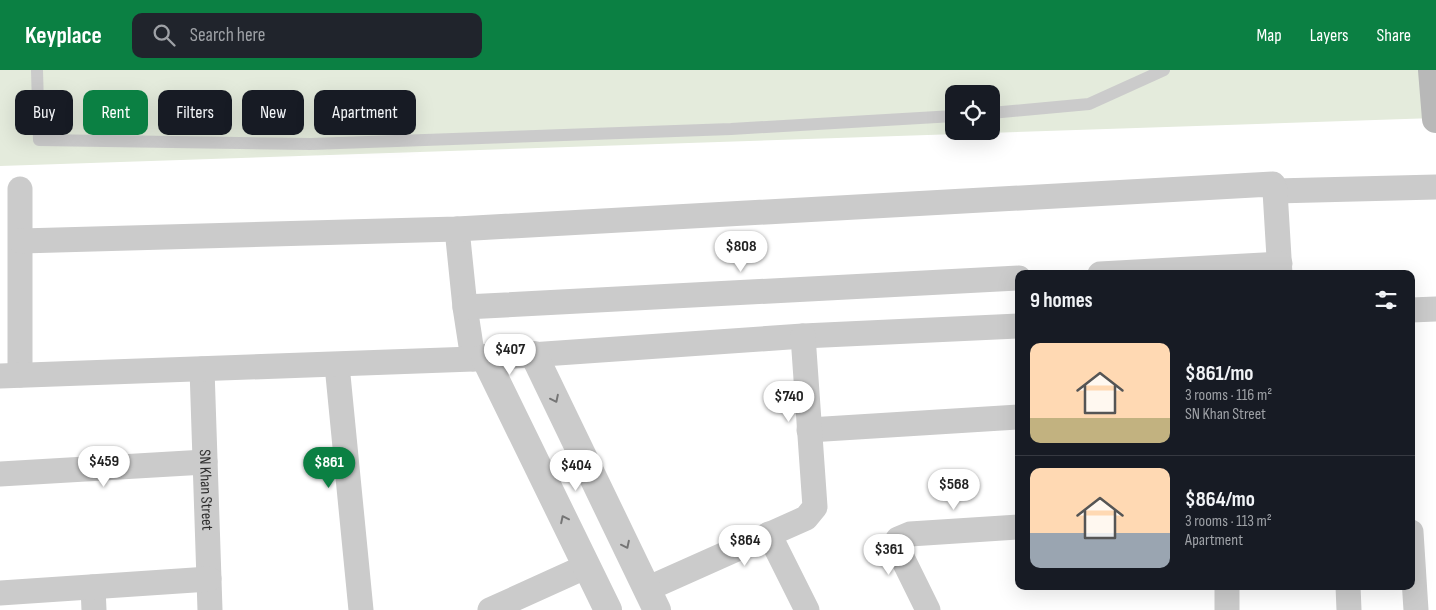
<!DOCTYPE html>
<html lang="en">
<head>
<meta charset="utf-8">
<style>
  :root { --surface:#171b24; --page:#20242c; --text:#f1f3f6; --muted:#9ea1a6; --line:#363941; --accent:#0b8043 }
  body { margin:0; font-family:"Sofia Sans Condensed",sans-serif; background:var(--page); color:var(--text); height:100vh; display:flex; flex-direction:column; font-size:19px; white-space:nowrap }
  * { box-sizing:border-box; margin:0 }
  p { font-size:16px; color:var(--muted) }
  .icon { flex:none; width:28px; height:28px; fill:none; stroke:currentColor; stroke-width:2; stroke-linecap:round; stroke-linejoin:round }
  .map { position:relative; flex:1; overflow:hidden }
  .details { position:absolute; left:1015px; top:200px; width:400px; height:320px; display:flex; flex-direction:column; background:var(--surface); border-radius:10px; box-shadow:0 5px 20px #0002 }
  .details>* { flex:none }
  .banner { position:absolute; left:15px; top:20px; width:475px; height:45px; display:flex; gap:10px }
  .controls { position:absolute; left:945px; top:15px; display:grid; gap:10px }
  .controls a { display:grid; place-items:center; width:55px; height:55px; border-radius:10px; background:var(--surface); box-shadow:0 5px 20px #0002; font-size:25px }
  .price { position:absolute; translate:-50% -42px; padding:0 11px; border-radius:18px; background:#fff; color:#222; font-size:16px; line-height:32px; filter:drop-shadow(0 1px 2px #0008) }
  .price::after { content:''; position:absolute; left:50%; top:30px; width:15px; height:11px; margin-left:-8px; background:inherit; clip-path:polygon(0 0,100% 0,50% 100%) }
  .price.current { background:var(--accent); color:#fff }
  ul { padding:0; list-style:none }
  li { display:flex; align-items:center; gap:15px; height:125px; padding:0 15px }
  li+li { border-top:1px solid var(--line) }
  li span { display:grid; place-items:center; flex:none; width:140px; height:100px; border-radius:10px; color:#555 }
  li>.icon { margin-inline-start:auto }
  span .icon { width:60px; height:60px; fill:#fffc; stroke-width:1 }
  li b { font-size:21px }
  h2 { display:flex; justify-content:space-between; align-items:center; height:60px; padding:0 15px; font-size:21px }
  .pill { padding:0 18px; border-radius:10px; background:var(--surface); box-shadow:0 5px 20px #0002; font-size:18px; line-height:45px }
  .pill.current { background:var(--accent); color:#fff }
  header { display:flex; align-items:center; gap:30px; box-sizing:border-box; height:70px; padding:0 25px; background:var(--accent); color:#fff }
  header strong { font-size:24px }
  nav { display:flex; gap:28px; margin-inline-start:auto; font-size:18px }
  .search { width:350px; height:45px; background:var(--page); display:flex; align-items:center; gap:12px; box-sizing:border-box; padding:0 18px; border-radius:10px; color:var(--muted); font-size:19px }
  .map>svg:first-child { display:block }
  .green { fill:#e4ebdc; fill-rule:evenodd }
  .lines { fill:none; stroke-linecap:round; stroke-linejoin:round }
  .service { stroke:#cbcbcb; stroke-width:12 }
  .minor { stroke:#cbcbcb; stroke-width:25 }
  .tertiary { stroke:#cbcbcb; stroke-width:28 }
  .secondary { stroke:#b8b8b8; stroke-width:28 }
  .oneway { stroke:#757575 }
  .labels { text-anchor:middle; dominant-baseline:central; stroke-width:5; stroke-linejoin:round; paint-order:stroke }
  .street-label { font-size:16px; fill:#2e2e2e; stroke:#fff }
</style>
</head>
<body>
<header>
<strong>Keyplace</strong>
<div class="search"><svg class="icon" aria-label="search" viewBox="0 0 24 24"><circle cx="10" cy="10" r="6"/><path d="M15 15l6 6"/></svg>Search here</div>
<nav><a>Map</a><a>Layers</a><a>Share</a></nav>
</header>
<div class="map">
<svg width="1436" height="540" viewBox="0 0 1436 540">
  <rect width="100%" height="100%" fill="#fff"/>
  <!-- green -->
  <path class="green" d="M 0,0 L 1433,0 L 1435,48 L 0,96 ZM 954,24 L 991,24 L 991,61 L 954,61 Z"/>
  <g class="lines">
    <!-- service -->
    <g class="service">
      <path d="M 37,0 L 39,70 L 311,74 L 731,59 L 954,46"/>
      <path d="M 991,43 L 1089,34 L 1164,0"/>
    </g>
    <!-- minor -->
    <g class="minor">
      <path d="M 20,119 L 20,305"/>
      <path d="M 1275,121 L 1436,117"/>
      <path d="M 457,159 L 465,237 L 473,289"/>
      <path d="M 21,171 L 457,159 L 1273,114 L 1275,121 L 1280,204"/>
      <path d="M 1100,204 L 1280,194"/>
      <path d="M 465,237 L 1019,208"/>
      <path d="M 1411,240 L 1436,239"/>
      <path d="M 337,295 L 361,540"/>
      <path id="s1" d="M 202,299 L 210,540"/>
      <path d="M 0,306 L 473,289 L 803,266 L 1019,256"/>
      <path d="M 809,360 L 1019,347"/>
      <path d="M 0,404 L 205,392"/>
      <path d="M 1411,462 L 1416,540"/>
      <path d="M 769,464 L 807,540"/>
      <path d="M 1227,516 L 1227,540"/>
      <path d="M 1348,516 L 1349,540"/>
      <path d="M 93,517 L 94,540"/>
      <path d="M 647,519 L 806,448 L 815,437 L 803,266"/>
      <path d="M 0,523 L 209,509"/>
      <path d="M 490,540 L 587,496"/>
      <path d="M 928,540 L 896,475 L 898,469 L 910,464 L 1019,457"/>
    </g>
    <!-- tertiary -->
    <g class="tertiary">
      <path d="M 534,285 L 657,540"/>
      <path d="M 485,288 L 608,540"/>
    </g>
    <!-- secondary -->
    <path class="secondary" d="M 1432,0 L 1436,49"/>
  </g>
  <!-- one-way arrows -->
  <defs><path id="oneway-chevron" d="M-2-3.5L2.5 0L-2 3.5" fill="none" stroke-width="1.6" stroke-linecap="round" stroke-linejoin="round" transform="scale(1.25)"/></defs>
  <g class="oneway">
    <use href="#oneway-chevron" transform="translate(555 329) rotate(64)"/>
    <use href="#oneway-chevron" transform="translate(564 449) rotate(-116)"/>
    <use href="#oneway-chevron" transform="translate(626 475) rotate(64)"/>
  </g>
  <g class="labels">
    <!-- street labels -->
    <g class="street-label">
      <text stroke="none"><textPath href="#s1" startOffset="121">SN Khan Street</textPath></text>
    </g>
  </g>
</svg>
<div class="controls">
<a><svg class="icon" aria-label="locate" viewBox="0 0 24 24"><circle cx="12" cy="12" r="6"/><path d="M12 2v4M12 18v4M2 12h4M18 12h4"/></svg></a>
</div>
<b class="price" style="left:741px;top:203px">$808</b>
<b class="price" style="left:510px;top:306px">$407</b>
<b class="price" style="left:789px;top:353px">$740</b>
<b class="price" style="left:104px;top:418px">$459</b>
<b class="price current" style="left:329px;top:419px">$861</b>
<b class="price" style="left:576px;top:422px">$404</b>
<b class="price" style="left:954px;top:441px">$568</b>
<b class="price" style="left:745px;top:497px">$864</b>
<b class="price" style="left:889px;top:506px">$361</b>
<div class="banner">
<a class="pill">Buy</a>
<a class="pill current">Rent</a>
<a class="pill">Filters</a>
<a class="pill">New</a>
<a class="pill">Apartment</a>
</div>
<section class="details">
<h2>9 homes<svg class="icon" aria-label="filters" viewBox="0 0 24 24"><path d="M4 7h16M4 17h16"/><circle cx="9" cy="7" r="2"/><circle cx="15" cy="17" r="2"/></svg></h2>
<ul>
<li><span style="background:linear-gradient(#ffd9b3 75%,#c2b280 0)"><svg class="icon" aria-label="home" viewBox="0 0 24 24"><path d="M3 11l9-7 9 7M6 9v11h12V9"/></svg></span><div><b>$861/mo</b><p>3 rooms · 116 m²</p><p>SN Khan Street</p></div></li>
<li><span style="background:linear-gradient(#ffd9b3 65%,#9aa5b1 0)"><svg class="icon" aria-label="home" viewBox="0 0 24 24"><path d="M3 11l9-7 9 7M6 9v11h12V9"/></svg></span><div><b>$864/mo</b><p>3 rooms · 113 m²</p><p>Apartment</p></div></li>
</ul>
</section>
</div>
</body>
</html>
